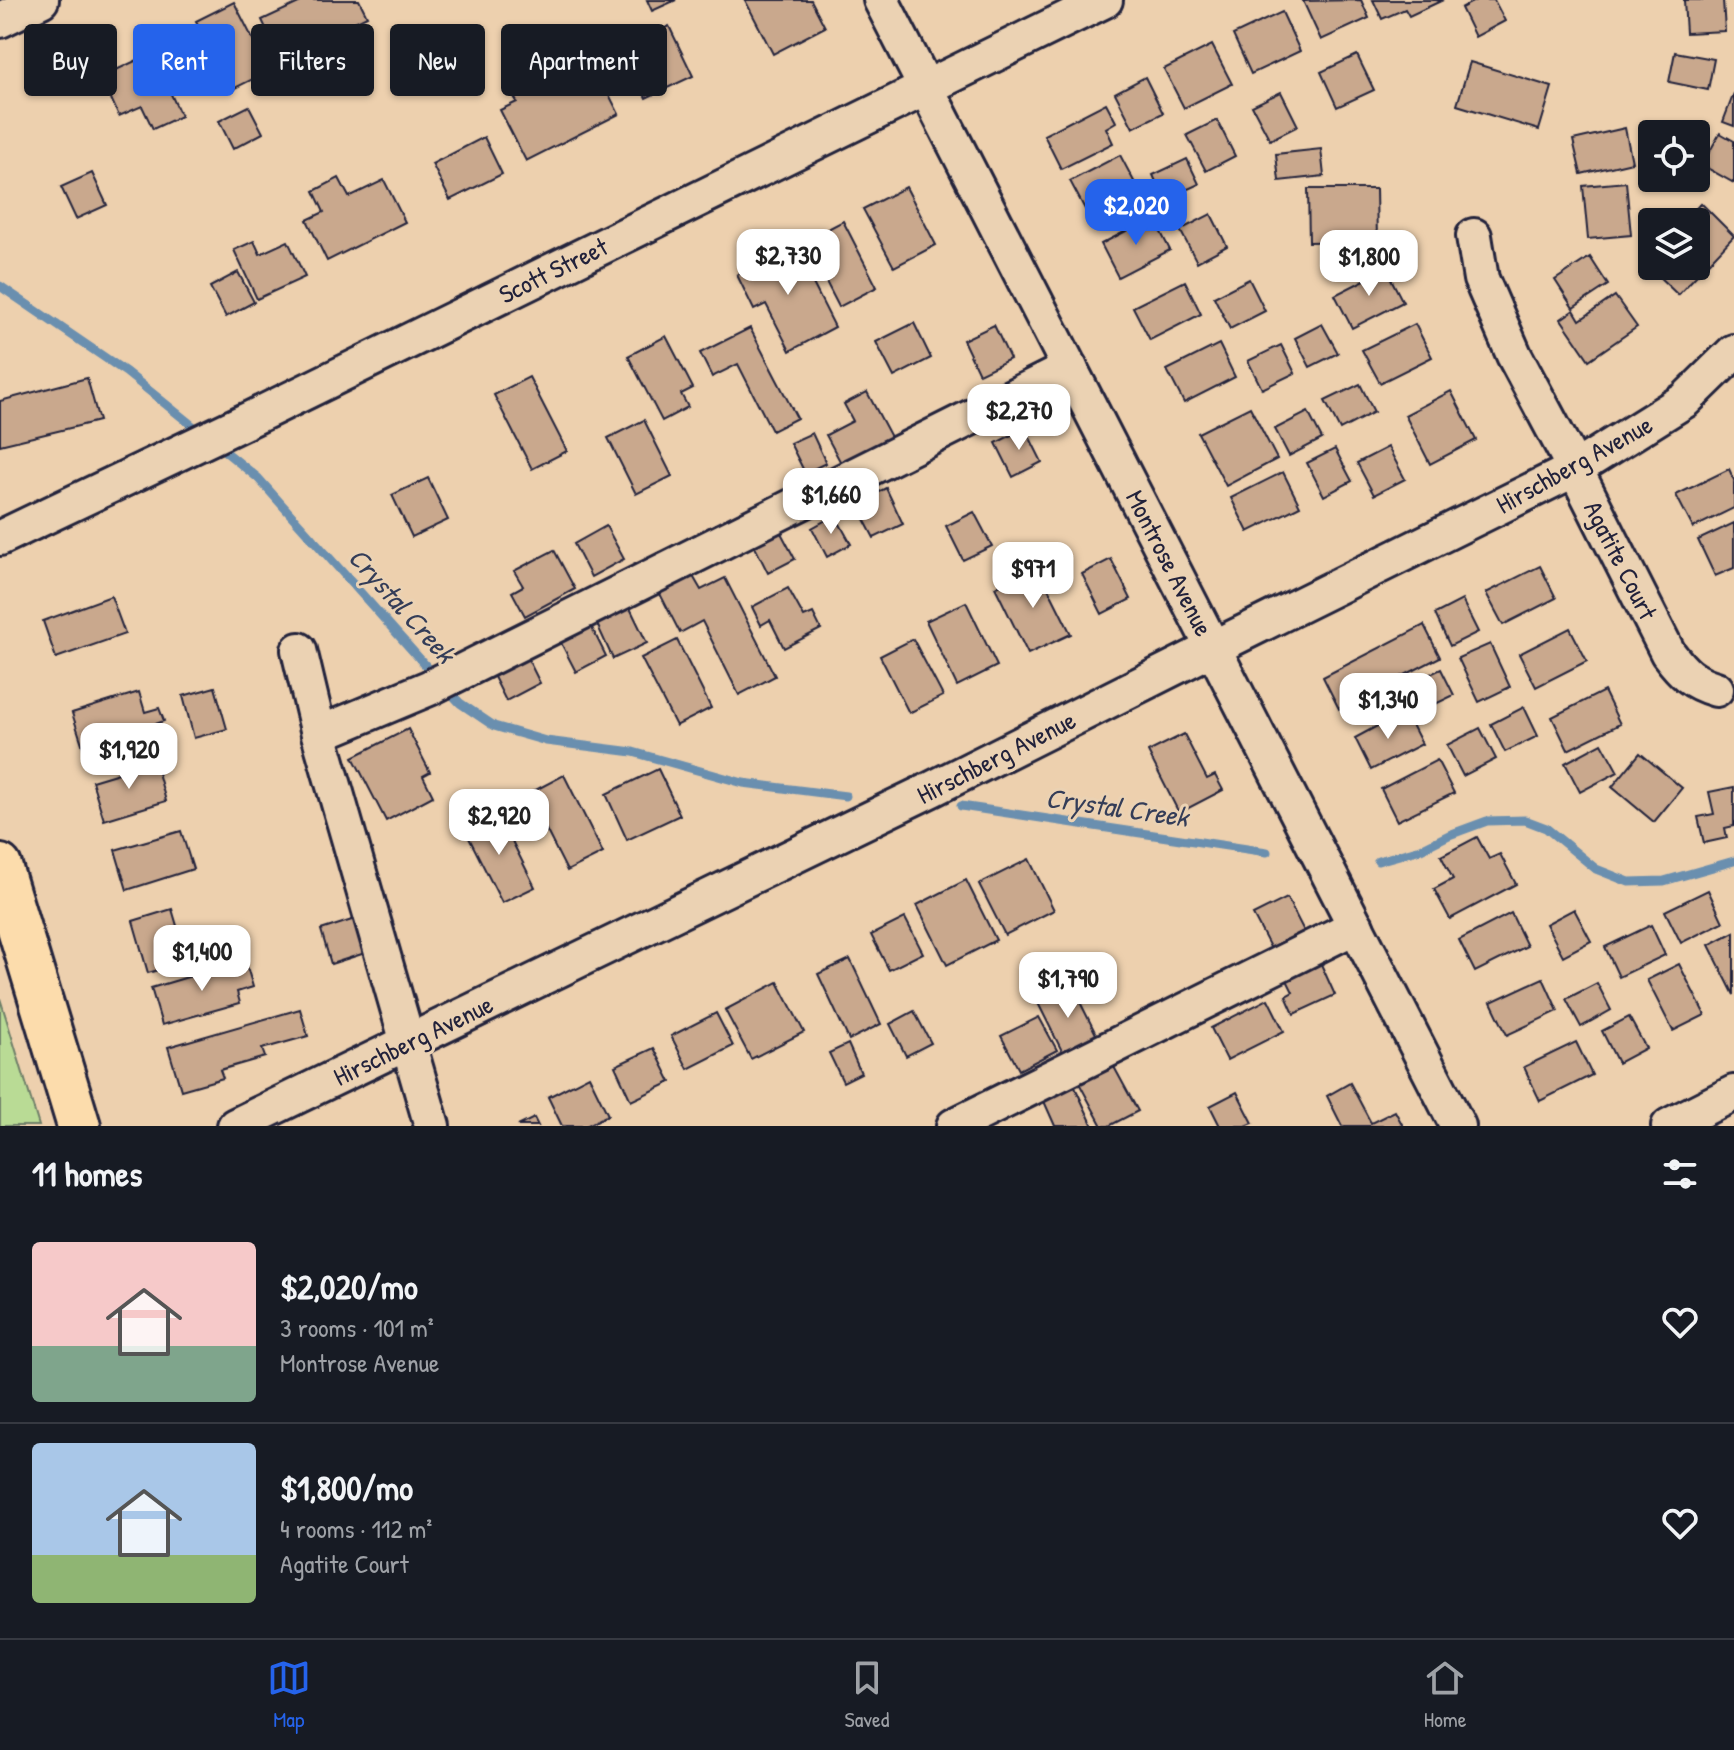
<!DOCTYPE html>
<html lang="en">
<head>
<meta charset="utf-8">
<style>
  :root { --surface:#171b24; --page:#20242c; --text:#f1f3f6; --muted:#9ea1a6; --line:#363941; --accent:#2563eb }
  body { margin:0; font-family:"Patrick Hand",sans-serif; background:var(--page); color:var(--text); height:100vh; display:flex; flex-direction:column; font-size:30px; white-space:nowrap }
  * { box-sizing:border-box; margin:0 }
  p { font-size:26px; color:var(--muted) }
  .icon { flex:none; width:44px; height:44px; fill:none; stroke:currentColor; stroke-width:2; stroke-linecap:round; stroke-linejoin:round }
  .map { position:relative; height:1126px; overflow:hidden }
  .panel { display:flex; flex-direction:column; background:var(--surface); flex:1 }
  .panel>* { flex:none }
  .guide { position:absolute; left:24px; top:24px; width:800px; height:72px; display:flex; gap:16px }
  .controls { position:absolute; left:1638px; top:120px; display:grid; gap:16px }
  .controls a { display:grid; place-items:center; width:72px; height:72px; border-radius:8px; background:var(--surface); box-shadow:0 2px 6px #0004; font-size:40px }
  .price { position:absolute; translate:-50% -68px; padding:0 18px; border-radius:16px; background:#fff; color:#222; font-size:26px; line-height:52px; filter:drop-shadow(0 2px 4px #0008) }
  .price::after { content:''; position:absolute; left:50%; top:48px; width:24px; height:18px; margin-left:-12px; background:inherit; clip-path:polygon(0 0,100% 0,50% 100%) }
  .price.current { background:var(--accent); color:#fff }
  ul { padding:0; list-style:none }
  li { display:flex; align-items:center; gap:24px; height:200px; padding:0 32px }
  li+li { border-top:2px solid var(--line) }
  li span { display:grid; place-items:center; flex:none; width:224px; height:160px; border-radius:8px; color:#555 }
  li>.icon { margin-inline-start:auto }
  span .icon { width:96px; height:96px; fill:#fffc; stroke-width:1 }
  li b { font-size:34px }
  h2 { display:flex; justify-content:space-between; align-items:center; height:96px; padding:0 32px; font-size:34px }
  .pill { padding:0 28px; border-radius:8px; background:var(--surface); box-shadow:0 2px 6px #0004; font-size:28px; line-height:72px }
  .pill.current { background:var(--accent); color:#fff }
  .menu { display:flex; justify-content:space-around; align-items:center; height:112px; border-top:2px solid var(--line); background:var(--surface); font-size:22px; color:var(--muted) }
  .menu a { display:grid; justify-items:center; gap:4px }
  .menu .current { color:var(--accent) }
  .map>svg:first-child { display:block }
  .green { fill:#b9db95; stroke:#6e7e68; stroke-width:2 }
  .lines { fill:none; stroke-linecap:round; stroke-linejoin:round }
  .stream { stroke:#6b8faf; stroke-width:9 }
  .building { fill:#c9a88d; stroke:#22223b; stroke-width:2 }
  .minor-casing { stroke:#22223b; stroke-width:40 }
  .major-casing { stroke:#22223b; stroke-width:48 }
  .minor { stroke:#ebd2b3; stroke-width:34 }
  .major { stroke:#fcdcac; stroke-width:42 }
  .labels { text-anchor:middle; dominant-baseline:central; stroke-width:6; stroke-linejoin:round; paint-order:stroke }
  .street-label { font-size:26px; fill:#22223b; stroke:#ebd2b3 }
  .water-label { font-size:28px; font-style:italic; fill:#343d58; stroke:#ebd2b3 }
</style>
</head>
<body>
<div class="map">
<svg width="1734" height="1126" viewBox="0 0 1734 1126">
  <rect width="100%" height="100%" fill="#edd0ae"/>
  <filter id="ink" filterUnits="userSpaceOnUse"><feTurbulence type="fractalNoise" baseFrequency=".0125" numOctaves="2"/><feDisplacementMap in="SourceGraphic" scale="16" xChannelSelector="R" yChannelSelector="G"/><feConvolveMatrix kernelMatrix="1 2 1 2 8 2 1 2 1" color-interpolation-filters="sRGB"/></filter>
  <g filter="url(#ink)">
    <!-- green -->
    <path class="green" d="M 0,998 L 39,1126 L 0,1126 Z"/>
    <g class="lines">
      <!-- stream -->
      <g class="stream">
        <path d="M 0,286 L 126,372 L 204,435"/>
        <path d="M 216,444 L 258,478 L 436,677"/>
        <path d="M 446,688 L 460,703 L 494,726 L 546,741 L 633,752 L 743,783 L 846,796"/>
        <path d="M 961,806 L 1267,852"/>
        <path d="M 1378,861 L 1421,849 L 1449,835 L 1487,821 L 1525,820 L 1546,828 L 1596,869 L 1629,882 L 1664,881 L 1734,861"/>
      </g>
    </g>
    <!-- building -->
    <g class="building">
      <path d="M 305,0 L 359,0 L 367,16 L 280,58 L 262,20 Z"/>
      <path d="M 647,0 L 676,0 L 652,11 Z"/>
      <path d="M 745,0 L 811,0 L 825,27 L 773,54 Z"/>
      <path d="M 1361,0 L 1369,18 L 1321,40 L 1303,1 Z"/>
      <path d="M 1373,0 L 1443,0 L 1409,16 L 1405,9 L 1382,19 Z"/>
      <path d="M 1476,0 L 1494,0 L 1505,21 L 1475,37 L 1461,8 Z"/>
      <path d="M 1684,0 L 1723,0 L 1725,31 L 1686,33 Z"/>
      <path d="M 234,2 L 269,71 L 231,90 L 196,21 Z"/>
      <path d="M 1282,12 L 1300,51 L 1251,74 L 1233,35 Z"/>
      <path d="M 669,26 L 693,76 L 646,98 L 622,48 Z"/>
      <path d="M 1212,45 L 1232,84 L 1184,108 L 1164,69 Z"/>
      <path d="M 163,48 L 181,86 L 170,92 L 181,116 L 153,129 L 142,106 L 119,116 L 101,77 Z"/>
      <path d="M 1675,52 L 1714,59 L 1708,90 L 1669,82 Z"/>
      <path d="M 1357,55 L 1374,90 L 1337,107 L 1321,72 Z"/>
      <path d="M 1470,62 L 1552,87 L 1539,130 L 1457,105 Z"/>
      <path d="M 558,69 L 568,88 L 598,73 L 619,114 L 526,161 L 500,110 L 517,102 L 512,93 Z"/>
      <path d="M 1145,77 L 1163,113 L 1133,128 L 1115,93 Z"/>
      <path d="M 1281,92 L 1298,126 L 1270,140 L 1252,106 Z"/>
      <path d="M 1734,93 L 1734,126 L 1723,122 Z"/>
      <path d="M 1106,103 L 1116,122 L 1106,128 L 1113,143 L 1061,169 L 1044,135 Z"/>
      <path d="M 249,106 L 263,133 L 233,149 L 219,121 Z"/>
      <path d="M 1217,120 L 1235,156 L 1206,171 L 1187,135 Z"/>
      <path d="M 1625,128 L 1632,162 L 1581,174 L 1573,140 Z"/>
      <path d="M 1720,133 L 1734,141 L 1734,183 L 1702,165 Z"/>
      <path d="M 484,137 L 502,174 L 450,200 L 432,164 Z"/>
      <path d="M 1321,149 L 1324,176 L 1279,181 L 1276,154 Z"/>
      <path d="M 1120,155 L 1137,187 L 1087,213 L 1070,181 Z"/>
      <path d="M 1187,159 L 1199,184 L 1164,200 L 1153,175 Z"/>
      <path d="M 92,173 L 107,205 L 76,219 L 61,187 Z"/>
      <path d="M 339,178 L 349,197 L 384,180 L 405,222 L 327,261 L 307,220 L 324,212 L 314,191 Z"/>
      <path d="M 1669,178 L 1690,178 L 1684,187 Z"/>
      <path d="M 1626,182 L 1631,235 L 1588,239 L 1583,186 Z"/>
      <path d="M 906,187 L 936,245 L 894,267 L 863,209 Z"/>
      <path d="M 1308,189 L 1376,189 L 1377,241 L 1309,242 Z"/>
      <path d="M 1701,203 L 1734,236 L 1678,295 L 1655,273 L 1662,266 L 1696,266 L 1696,222 L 1683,222 Z"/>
      <path d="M 1211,214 L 1227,246 L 1197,262 L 1180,230 Z"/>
      <path d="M 1153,217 L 1170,250 L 1118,277 L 1101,244 Z"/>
      <path d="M 843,221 L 877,287 L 839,307 L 805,241 Z"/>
      <path d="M 254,241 L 260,254 L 288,241 L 305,277 L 257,299 L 234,250 Z"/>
      <path d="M 794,246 L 835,327 L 790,351 L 766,304 L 754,310 L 737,275 Z"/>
      <path d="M 1590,257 L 1608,285 L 1573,308 L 1555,280 Z"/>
      <path d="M 1386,269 L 1403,302 L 1352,328 L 1335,295 Z"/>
      <path d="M 238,272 L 254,302 L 226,317 L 210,287 Z"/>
      <path d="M 1249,279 L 1265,311 L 1230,329 L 1214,297 Z"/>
      <path d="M 1185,281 L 1201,314 L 1150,340 L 1133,307 Z"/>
      <path d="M 1615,296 L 1637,327 L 1589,360 L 1561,319 L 1574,310 L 1580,320 Z"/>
      <path d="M 914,323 L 931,358 L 894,377 L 876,342 Z"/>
      <path d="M 1322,324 L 1338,353 L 1310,367 L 1295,338 Z"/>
      <path d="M 1415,324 L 1432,357 L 1380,383 L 1362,350 Z"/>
      <path d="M 994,325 L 1010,359 L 979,374 L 963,340 Z"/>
      <path d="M 750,328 L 797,418 L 772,431 L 738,364 L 712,377 L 700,353 Z"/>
      <path d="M 666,336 L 693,388 L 681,394 L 688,407 L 662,421 L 628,356 Z"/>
      <path d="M 1219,344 L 1235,377 L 1184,403 L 1167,370 Z"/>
      <path d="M 1281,345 L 1295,373 L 1262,389 L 1248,361 Z"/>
      <path d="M 529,377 L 567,451 L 532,469 L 494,395 Z"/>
      <path d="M 87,378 L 99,421 L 0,445 L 0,401 Z"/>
      <path d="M 1360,384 L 1374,412 L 1340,430 L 1325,401 Z"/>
      <path d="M 1451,391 L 1476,440 L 1430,464 L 1405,415 Z"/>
      <path d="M 867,392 L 891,437 L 841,463 L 826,435 L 853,421 L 844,404 Z"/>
      <path d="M 1250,407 L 1277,459 L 1226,486 L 1198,433 Z"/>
      <path d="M 1308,412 L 1322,439 L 1289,456 L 1275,429 Z"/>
      <path d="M 644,420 L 672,476 L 636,494 L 608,438 Z"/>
      <path d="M 1025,428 L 1042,462 L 1013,477 L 996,443 Z"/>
      <path d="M 812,433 L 826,463 L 805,473 L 790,443 Z"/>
      <path d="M 1388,447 L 1405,479 L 1374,495 L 1357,463 Z"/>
      <path d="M 1335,449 L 1352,481 L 1324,496 L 1307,463 Z"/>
      <path d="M 1729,469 L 1734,480 L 1734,508 L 1693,528 L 1676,495 Z"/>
      <path d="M 1283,472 L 1300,506 L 1248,532 L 1231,498 Z"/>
      <path d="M 428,478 L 448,520 L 412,537 L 392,495 Z"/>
      <path d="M 886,488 L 903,524 L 874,538 L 856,504 Z"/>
      <path d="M 974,512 L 992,546 L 963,560 L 946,526 Z"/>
      <path d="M 835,515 L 851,544 L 827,557 L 812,528 Z"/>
      <path d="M 1734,523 L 1734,568 L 1715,576 L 1698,540 Z"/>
      <path d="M 606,526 L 624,559 L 591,577 L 574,544 Z"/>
      <path d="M 779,529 L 795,559 L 768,573 L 753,543 Z"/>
      <path d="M 554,550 L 575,589 L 525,616 L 512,592 L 523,586 L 514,571 Z"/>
      <path d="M 1111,559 L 1131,599 L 1102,614 L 1082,574 Z"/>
      <path d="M 1037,566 L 1071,634 L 1028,654 L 995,587 Z"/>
      <path d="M 1540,566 L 1556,598 L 1503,625 L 1486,593 Z"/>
      <path d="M 690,571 L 701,590 L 725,578 L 775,676 L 739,695 L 702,621 L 680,633 L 657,588 Z"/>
      <path d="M 788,588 L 804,617 L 813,613 L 821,629 L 784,648 L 770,620 L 761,625 L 752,607 Z"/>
      <path d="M 111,596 L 125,634 L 56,658 L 43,621 Z"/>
      <path d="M 1462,600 L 1478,632 L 1450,646 L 1435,614 Z"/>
      <path d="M 966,602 L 997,666 L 957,686 L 926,621 Z"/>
      <path d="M 629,606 L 647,643 L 613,659 L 596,622 Z"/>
      <path d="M 1424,625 L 1440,657 L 1339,709 L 1323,677 Z"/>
      <path d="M 591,626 L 606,656 L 576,672 L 560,641 Z"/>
      <path d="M 1570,628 L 1587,661 L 1536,687 L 1519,654 Z"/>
      <path d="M 913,639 L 943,696 L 909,713 L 880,656 Z"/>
      <path d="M 677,640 L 711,708 L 676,726 L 641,658 Z"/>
      <path d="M 1490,644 L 1510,687 L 1479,702 L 1458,658 Z"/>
      <path d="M 523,649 L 540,683 L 506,701 L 489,667 Z"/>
      <path d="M 1441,669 L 1454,695 L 1419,712 L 1407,685 Z"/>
      <path d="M 215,687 L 227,729 L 194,738 L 183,696 Z"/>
      <path d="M 1604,691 L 1620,724 L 1568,750 L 1552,717 Z"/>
      <path d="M 139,692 L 145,712 L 159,708 L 164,721 L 147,727 L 149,733 L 85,753 L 72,713 Z"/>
      <path d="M 1524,707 L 1538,736 L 1505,752 L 1491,724 Z"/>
      <path d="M 1405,711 L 1422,744 L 1371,770 L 1355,738 Z"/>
      <path d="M 1480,728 L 1496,759 L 1463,776 L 1447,745 Z"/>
      <path d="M 408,729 L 430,772 L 423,776 L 433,796 L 386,821 L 353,757 Z"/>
      <path d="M 1184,734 L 1207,779 L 1215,775 L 1223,790 L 1179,813 L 1148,752 Z"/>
      <path d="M 1602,743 L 1618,772 L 1580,792 L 1565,763 Z"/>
      <path d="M 1640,753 L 1682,788 L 1654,822 L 1612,787 Z"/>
      <path d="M 1437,760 L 1454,793 L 1397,821 L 1381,789 Z"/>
      <path d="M 155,762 L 166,801 L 104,820 L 92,781 Z"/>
      <path d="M 658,769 L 680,815 L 627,840 L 606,794 Z"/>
      <path d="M 564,775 L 603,853 L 567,871 L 528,794 Z"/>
      <path d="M 1734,787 L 1734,826 L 1725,828 L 1727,838 L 1704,843 L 1698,817 L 1714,814 L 1709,792 Z"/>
      <path d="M 497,811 L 535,887 L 502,903 L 464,828 Z"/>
      <path d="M 181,831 L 193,869 L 127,890 L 115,850 Z"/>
      <path d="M 1477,837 L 1489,859 L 1500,854 L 1516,884 L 1450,919 L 1434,889 L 1453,879 L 1441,856 Z"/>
      <path d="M 1029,859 L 1054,910 L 1005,935 L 979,884 Z"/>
      <path d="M 966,880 L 996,940 L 947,965 L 917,905 Z"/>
      <path d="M 1708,890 L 1723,922 L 1681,943 L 1665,911 Z"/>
      <path d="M 1287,898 L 1304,931 L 1271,949 L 1253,915 Z"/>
      <path d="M 172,909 L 183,946 L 168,950 L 172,966 L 148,973 L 133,921 Z"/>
      <path d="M 1574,909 L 1591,941 L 1563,956 L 1546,924 Z"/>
      <path d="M 1511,913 L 1527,946 L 1475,972 L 1459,940 Z"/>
      <path d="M 905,918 L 923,953 L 889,970 L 871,935 Z"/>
      <path d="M 355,919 L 365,953 L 331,964 L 321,930 Z"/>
      <path d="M 1651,925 L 1665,955 L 1619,977 L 1605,947 Z"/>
      <path d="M 1734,932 L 1734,995 L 1709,945 Z"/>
      <path d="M 850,959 L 881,1024 L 849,1040 L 818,974 Z"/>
      <path d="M 245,960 L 253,987 L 237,992 L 240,1003 L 162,1025 L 151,988 Z"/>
      <path d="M 1320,962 L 1335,995 L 1294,1014 L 1286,996 L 1293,992 L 1286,978 Z"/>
      <path d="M 1679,964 L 1705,1015 L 1673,1031 L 1647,980 Z"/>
      <path d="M 1543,978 L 1558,1011 L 1507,1035 L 1491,1002 Z"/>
      <path d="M 778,982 L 804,1032 L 751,1059 L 725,1010 Z"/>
      <path d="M 1597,983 L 1611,1010 L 1581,1027 L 1566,999 Z"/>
      <path d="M 1072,986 L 1097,1036 L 1063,1053 L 1038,1003 Z"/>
      <path d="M 1268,999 L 1284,1031 L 1227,1060 L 1211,1028 Z"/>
      <path d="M 300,1009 L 308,1036 L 262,1049 L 265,1057 L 220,1070 L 223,1078 L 181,1090 L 168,1047 Z"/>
      <path d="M 914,1011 L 931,1043 L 906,1056 L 890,1024 Z"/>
      <path d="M 716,1013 L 733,1046 L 688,1069 L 671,1036 Z"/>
      <path d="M 1039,1017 L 1057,1050 L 1019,1070 L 1001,1036 Z"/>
      <path d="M 1629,1017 L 1646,1048 L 1618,1063 L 1602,1031 Z"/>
      <path d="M 1576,1042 L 1592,1075 L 1540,1101 L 1524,1067 Z"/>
      <path d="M 848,1044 L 861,1073 L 843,1082 L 829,1053 Z"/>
      <path d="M 654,1048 L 671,1082 L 631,1101 L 615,1066 Z"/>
      <path d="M 1113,1065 L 1138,1111 L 1109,1126 L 1102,1126 L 1079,1083 Z"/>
      <path d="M 589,1076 L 608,1115 L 586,1126 L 562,1126 L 548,1097 Z"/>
      <path d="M 1350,1083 L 1371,1123 L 1395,1111 L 1403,1126 L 1342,1126 L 1327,1096 Z"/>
      <path d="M 1074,1085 L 1093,1126 L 1055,1126 L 1043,1099 Z"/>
      <path d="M 1237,1092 L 1253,1123 L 1246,1126 L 1220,1126 L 1210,1106 Z"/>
      <path d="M 534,1118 L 538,1126 L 518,1126 Z"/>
    </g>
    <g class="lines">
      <defs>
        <g id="minor">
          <path d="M 881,0 L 1458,1126"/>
          <path d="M 0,20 L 41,0"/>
          <path d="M 1474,236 L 1481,279 L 1514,355 L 1575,469 L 1668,653 C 1683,673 1692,682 1716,689"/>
          <path d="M 0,538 L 252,418 L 1105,0"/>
          <path d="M 299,650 L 319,734 L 432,1126"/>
          <path d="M 319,734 L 429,688 L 1070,368"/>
          <path d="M 235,1126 L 932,789 L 1213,648 L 1575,469 L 1685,400 L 1734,352"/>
          <path d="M 954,1126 L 1356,926"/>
          <path d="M 1669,1126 L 1734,1093"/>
        </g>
        <path id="major" d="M 0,866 L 79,1126"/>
      </defs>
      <!-- minor casing -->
      <use href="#minor" class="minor-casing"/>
      <!-- major casing -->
      <use href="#major" class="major-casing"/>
      <!-- minor -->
      <use href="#minor" class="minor"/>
      <!-- major -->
      <use href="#major" class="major"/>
    </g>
  </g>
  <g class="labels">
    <!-- street labels -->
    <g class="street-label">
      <text transform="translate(553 270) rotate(-26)">Scott Street</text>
      <text transform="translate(1574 464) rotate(-29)">Hirschberg Avenue</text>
      <text transform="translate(1621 560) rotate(63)">Agatite Court</text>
      <text transform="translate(1170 563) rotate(63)">Montrose Avenue</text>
      <text transform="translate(996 757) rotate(-27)">Hirschberg Avenue</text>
      <text transform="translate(413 1040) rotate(-26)">Hirschberg Avenue</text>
    </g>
    <!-- water labels -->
    <g class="water-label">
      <text transform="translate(402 605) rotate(48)">Crystal Creek</text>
      <text transform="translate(1117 807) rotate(8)">Crystal Creek</text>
    </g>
  </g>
</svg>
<div class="controls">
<a><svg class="icon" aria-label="locate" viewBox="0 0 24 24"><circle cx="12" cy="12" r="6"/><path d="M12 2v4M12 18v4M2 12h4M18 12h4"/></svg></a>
<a><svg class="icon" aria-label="layers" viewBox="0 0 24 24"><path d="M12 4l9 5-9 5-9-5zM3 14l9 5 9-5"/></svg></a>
</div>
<b class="price current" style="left:1136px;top:247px">$2,020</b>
<b class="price" style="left:788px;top:297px">$2,730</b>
<b class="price" style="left:1369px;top:298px">$1,800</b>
<b class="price" style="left:1019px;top:452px">$2,270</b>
<b class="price" style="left:831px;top:536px">$1,660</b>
<b class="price" style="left:1033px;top:610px">$971</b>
<b class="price" style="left:1388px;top:741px">$1,340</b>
<b class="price" style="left:129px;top:791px">$1,920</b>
<b class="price" style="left:499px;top:857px">$2,920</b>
<b class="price" style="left:202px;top:993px">$1,400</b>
<b class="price" style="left:1068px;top:1020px">$1,790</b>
<div class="guide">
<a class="pill">Buy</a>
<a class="pill current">Rent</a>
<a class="pill">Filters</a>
<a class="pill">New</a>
<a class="pill">Apartment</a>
</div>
</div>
<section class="panel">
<h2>11 homes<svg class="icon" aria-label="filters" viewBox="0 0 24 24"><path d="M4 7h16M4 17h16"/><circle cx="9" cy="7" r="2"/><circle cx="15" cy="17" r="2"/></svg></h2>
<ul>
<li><span style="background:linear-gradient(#f6c9c9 65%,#7fa58c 0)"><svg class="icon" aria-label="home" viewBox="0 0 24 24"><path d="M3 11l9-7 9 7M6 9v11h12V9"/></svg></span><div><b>$2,020/mo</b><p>3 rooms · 101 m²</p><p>Montrose Avenue</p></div><svg class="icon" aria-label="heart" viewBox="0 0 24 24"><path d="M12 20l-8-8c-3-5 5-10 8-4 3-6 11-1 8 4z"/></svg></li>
<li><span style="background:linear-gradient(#a9c7e8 70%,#8fb573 0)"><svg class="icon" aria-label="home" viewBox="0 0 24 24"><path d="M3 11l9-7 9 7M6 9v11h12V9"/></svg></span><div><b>$1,800/mo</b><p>4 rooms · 112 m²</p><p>Agatite Court</p></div><svg class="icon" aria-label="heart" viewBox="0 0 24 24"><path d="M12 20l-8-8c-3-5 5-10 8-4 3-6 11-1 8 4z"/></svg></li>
</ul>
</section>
<nav class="menu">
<a class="current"><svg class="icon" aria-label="map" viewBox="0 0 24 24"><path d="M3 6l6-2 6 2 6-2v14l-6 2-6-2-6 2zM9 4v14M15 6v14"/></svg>Map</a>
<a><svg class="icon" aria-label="saved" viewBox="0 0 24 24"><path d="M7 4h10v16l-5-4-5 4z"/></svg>Saved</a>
<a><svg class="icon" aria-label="home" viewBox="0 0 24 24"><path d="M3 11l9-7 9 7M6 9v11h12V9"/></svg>Home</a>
</nav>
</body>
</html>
